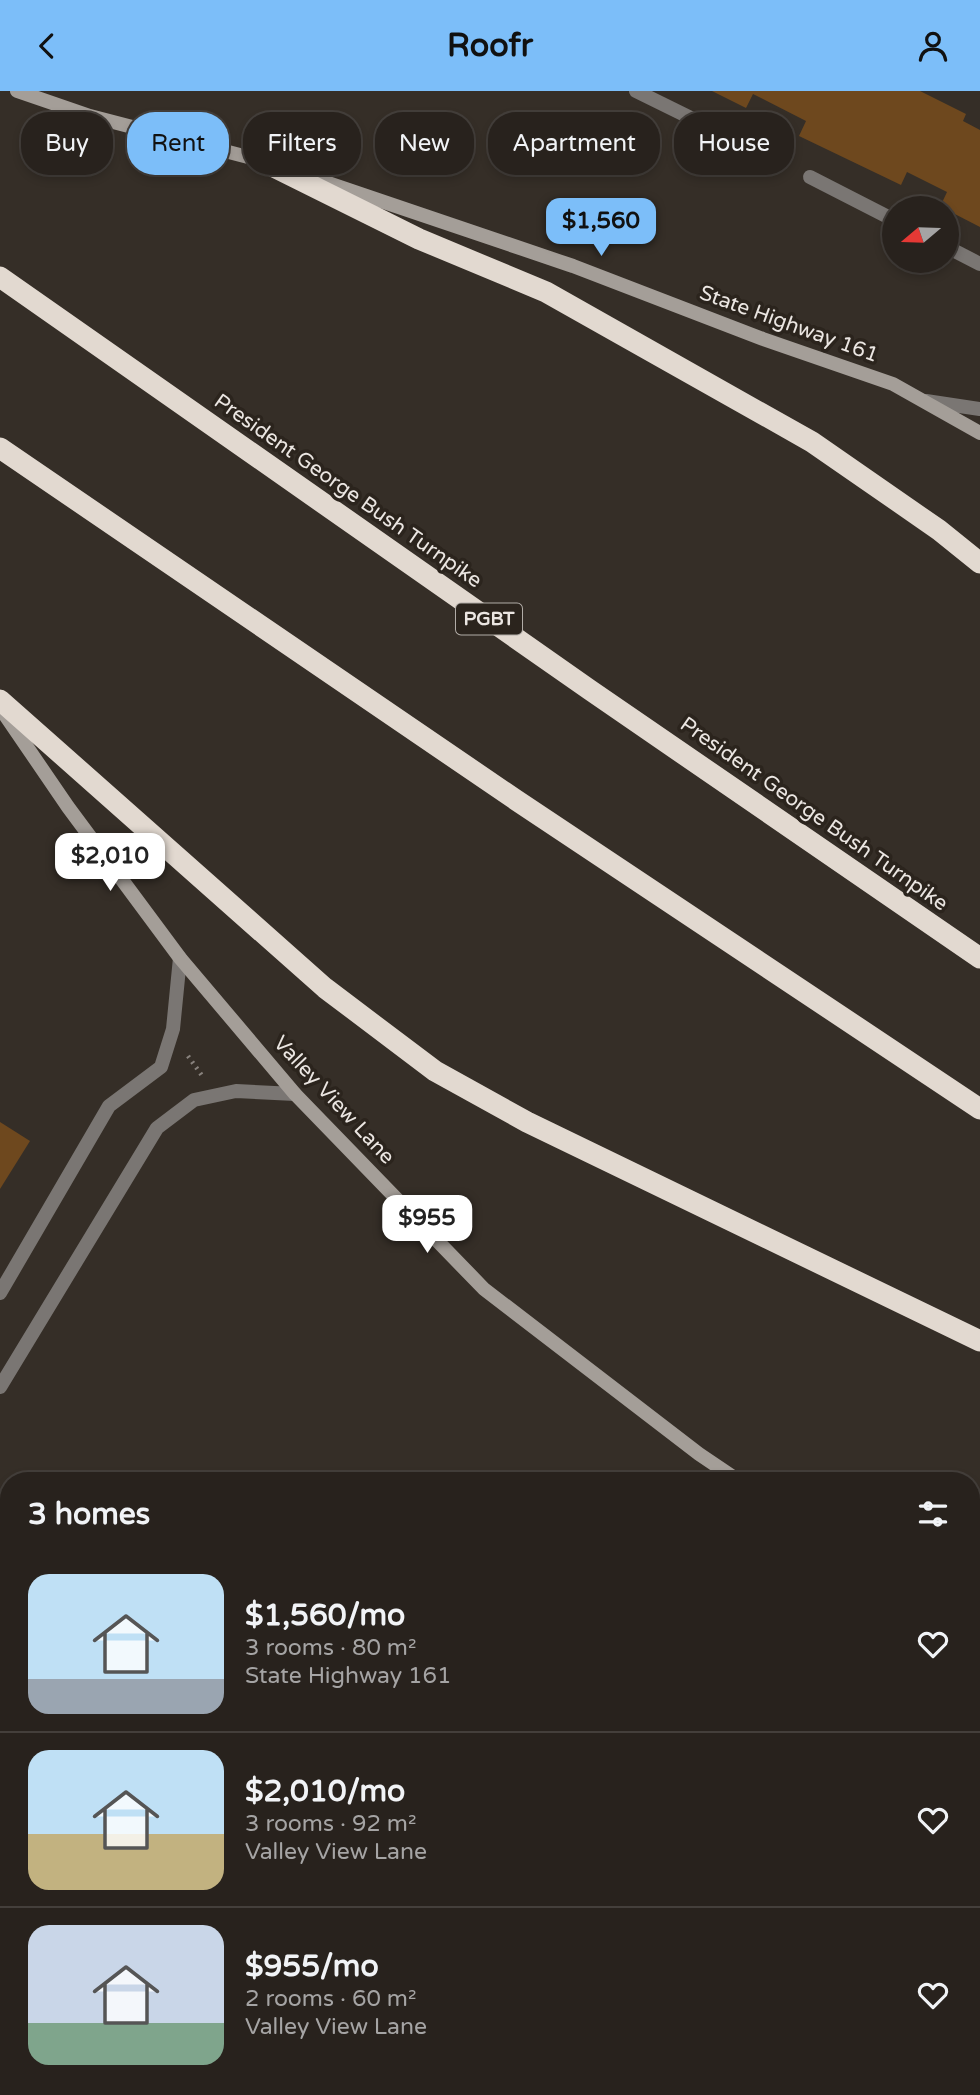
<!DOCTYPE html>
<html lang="en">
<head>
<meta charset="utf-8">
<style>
  :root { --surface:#28221d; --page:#342f2a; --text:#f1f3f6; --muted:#a5a4a4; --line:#443f3b; --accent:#7cbef9 }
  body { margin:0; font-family:"Varela Round",sans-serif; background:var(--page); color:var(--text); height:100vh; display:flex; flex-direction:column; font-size:26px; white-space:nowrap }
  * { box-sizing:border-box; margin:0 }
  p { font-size:23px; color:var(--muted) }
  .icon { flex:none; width:38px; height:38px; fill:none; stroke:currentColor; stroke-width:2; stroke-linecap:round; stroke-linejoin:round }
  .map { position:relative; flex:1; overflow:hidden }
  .details { position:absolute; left:0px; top:1381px; width:980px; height:625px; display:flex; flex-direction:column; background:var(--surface); border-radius:28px 28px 0 0; box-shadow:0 4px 10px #0003,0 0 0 2px var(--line) }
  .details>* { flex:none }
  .hud { position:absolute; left:21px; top:21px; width:938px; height:63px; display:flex; gap:14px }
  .needle { width:46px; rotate:251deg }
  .controls { position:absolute; left:882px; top:105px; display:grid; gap:14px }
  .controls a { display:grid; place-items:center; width:77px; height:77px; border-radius:50%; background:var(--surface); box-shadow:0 4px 10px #0003,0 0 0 2px var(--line); font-size:35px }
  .price { position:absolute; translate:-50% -60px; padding:0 16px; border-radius:14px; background:#fff; color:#222; font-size:23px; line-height:46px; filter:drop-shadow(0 2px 4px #0008) }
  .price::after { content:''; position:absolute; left:50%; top:42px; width:21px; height:16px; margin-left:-10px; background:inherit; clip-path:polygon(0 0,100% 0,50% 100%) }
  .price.selected { background:var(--accent); color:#111 }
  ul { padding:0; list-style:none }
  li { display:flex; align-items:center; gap:21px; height:175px; padding:0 28px }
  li+li { border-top:2px solid var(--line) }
  li span { display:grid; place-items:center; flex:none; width:196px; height:140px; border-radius:21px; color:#555 }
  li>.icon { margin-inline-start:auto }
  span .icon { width:84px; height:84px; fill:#fffc; stroke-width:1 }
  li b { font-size:30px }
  h2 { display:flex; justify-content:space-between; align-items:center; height:84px; padding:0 28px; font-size:30px }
  .pill { padding:0 24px; border-radius:28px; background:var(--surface); box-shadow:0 4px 10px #0003,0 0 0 2px var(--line); font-size:24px; line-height:63px }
  .pill.selected { background:var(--accent); color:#111 }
  header { display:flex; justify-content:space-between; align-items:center; height:91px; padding:0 28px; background:var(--accent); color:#111; font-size:32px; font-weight:700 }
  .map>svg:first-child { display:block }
  .building { fill:#6e481e }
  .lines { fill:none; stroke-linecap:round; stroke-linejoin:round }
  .path { stroke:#88827d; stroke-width:4.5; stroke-dasharray:2 5; stroke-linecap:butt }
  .lane { stroke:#7a7673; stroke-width:14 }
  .street { stroke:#7a7673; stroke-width:14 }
  .secondary { stroke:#a49e98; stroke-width:14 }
  .highway { stroke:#e2d9d0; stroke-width:21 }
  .labels { text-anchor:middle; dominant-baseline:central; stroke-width:7; stroke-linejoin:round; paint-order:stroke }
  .shield { fill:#2b241d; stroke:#b1aca7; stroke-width:2 }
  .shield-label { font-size:19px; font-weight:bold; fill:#ebe6e2 }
  .street-label { font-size:21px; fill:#ebe6e2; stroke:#2b241d }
</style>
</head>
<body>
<header><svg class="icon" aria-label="back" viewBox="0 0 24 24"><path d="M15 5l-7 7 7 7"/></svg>Roofr<svg class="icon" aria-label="person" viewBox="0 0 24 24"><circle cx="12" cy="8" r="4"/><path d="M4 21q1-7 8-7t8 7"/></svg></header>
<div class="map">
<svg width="980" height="2004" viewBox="0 0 980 2004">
  <rect width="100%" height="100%" fill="#352e27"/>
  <!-- building -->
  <g class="building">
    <path d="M 712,0 L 920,0 L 966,23 L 963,30 L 980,39 L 980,136 L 947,119 L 947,117 L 940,116 L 947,101 L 907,81 L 901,94 L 799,45 L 806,30 L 753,3 L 746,17 Z"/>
    <path d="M 0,1031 L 30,1050 L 0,1098 Z"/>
    <path d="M 971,1712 L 980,1719 L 980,1786 L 971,1798 Z"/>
    <path d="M 9,1965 L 9,1997 L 22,1997 L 23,2004 L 0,2004 L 0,1966 Z"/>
  </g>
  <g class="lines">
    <!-- path -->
    <path class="path" d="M 188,965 L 203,986"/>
    <!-- lane -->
    <g class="lane">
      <path d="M 636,0 L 762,62"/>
      <path d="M 810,86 L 894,129"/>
      <path d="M 947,156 L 980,173"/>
      <path d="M 0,1202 L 109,1015 L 161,976 L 173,938 L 180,867"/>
      <path d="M 0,1296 L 157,1037 L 194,1009 L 236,1000 L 295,1003"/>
      <path d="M 971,1665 L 980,1670"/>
      <path d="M 0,1891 L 9,1892"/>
      <path d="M 352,1997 L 364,2004"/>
      <path d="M 409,2004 L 415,1997"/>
      <path d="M 552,2004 L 557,1997"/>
    </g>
    <!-- street -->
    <path class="street" d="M 926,310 L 980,318"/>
    <!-- secondary -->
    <g class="secondary">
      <path d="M 17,0 L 90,25 L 267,71"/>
      <path d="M 316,88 L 573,175 L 763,248 L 893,293 L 980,342"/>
      <path d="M 1,618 L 68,716 L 180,867 L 295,1003 L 484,1198 L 699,1363 L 739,1390"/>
      <path d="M 971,1541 L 980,1546"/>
      <path d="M 0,1749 L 9,1749"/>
      <path d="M 584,1997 L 594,2004"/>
    </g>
    <!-- highway -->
    <g class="highway">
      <path d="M 260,69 L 419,148 L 546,201 L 812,351 L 939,439 L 980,472"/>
      <path d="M 0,186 L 590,599 L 980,867"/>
      <path d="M 0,357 L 516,709 L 980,1018"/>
      <path d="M 0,609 L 325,897 L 435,980 L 527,1031 L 980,1250"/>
    </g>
  </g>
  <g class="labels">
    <!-- shield labels -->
    <rect class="shield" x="456" y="512.5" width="66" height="31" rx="5"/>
    <g class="shield-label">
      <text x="489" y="528">PGBT</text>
    </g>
    <!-- street labels -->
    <g class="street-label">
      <text transform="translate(789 233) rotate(20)">State Highway 161</text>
      <text transform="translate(348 400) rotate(35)">President George Bush Turnpike</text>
      <text transform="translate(814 723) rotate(35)">President George Bush Turnpike</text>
      <text transform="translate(334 1009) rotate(47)">Valley View Lane</text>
    </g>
  </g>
</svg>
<div class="controls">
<a><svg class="needle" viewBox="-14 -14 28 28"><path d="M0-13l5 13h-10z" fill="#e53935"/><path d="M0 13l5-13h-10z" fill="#a5a4a4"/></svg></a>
</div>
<b class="price selected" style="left:601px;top:167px">$1,560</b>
<b class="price" style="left:110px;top:802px">$2,010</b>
<b class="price" style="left:427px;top:1164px">$955</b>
<div class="hud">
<a class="pill">Buy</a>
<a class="pill selected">Rent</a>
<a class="pill">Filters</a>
<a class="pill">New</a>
<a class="pill">Apartment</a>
<a class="pill">House</a>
</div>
<section class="details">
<h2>3 homes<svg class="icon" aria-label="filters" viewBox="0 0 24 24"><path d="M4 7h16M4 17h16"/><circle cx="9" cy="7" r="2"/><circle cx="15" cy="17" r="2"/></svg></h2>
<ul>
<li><span style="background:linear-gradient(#bfe0f5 75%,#9aa5b1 0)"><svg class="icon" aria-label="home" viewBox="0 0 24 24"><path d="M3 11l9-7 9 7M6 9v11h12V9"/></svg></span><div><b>$1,560/mo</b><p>3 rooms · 80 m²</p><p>State Highway 161</p></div><svg class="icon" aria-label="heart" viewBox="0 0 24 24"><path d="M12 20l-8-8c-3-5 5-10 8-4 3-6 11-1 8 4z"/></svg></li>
<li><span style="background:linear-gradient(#bfe0f5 60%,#c2b280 0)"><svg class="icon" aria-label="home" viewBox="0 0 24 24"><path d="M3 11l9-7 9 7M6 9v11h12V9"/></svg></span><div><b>$2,010/mo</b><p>3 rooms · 92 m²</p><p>Valley View Lane</p></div><svg class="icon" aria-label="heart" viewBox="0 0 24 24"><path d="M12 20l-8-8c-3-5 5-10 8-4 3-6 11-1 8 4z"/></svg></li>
<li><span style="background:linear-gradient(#c9d6e8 70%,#7fa58c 0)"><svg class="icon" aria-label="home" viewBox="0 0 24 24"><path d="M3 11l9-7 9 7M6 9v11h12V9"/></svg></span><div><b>$955/mo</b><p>2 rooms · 60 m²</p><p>Valley View Lane</p></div><svg class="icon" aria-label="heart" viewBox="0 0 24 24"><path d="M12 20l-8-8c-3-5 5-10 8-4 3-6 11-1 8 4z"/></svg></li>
</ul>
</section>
</div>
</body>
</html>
